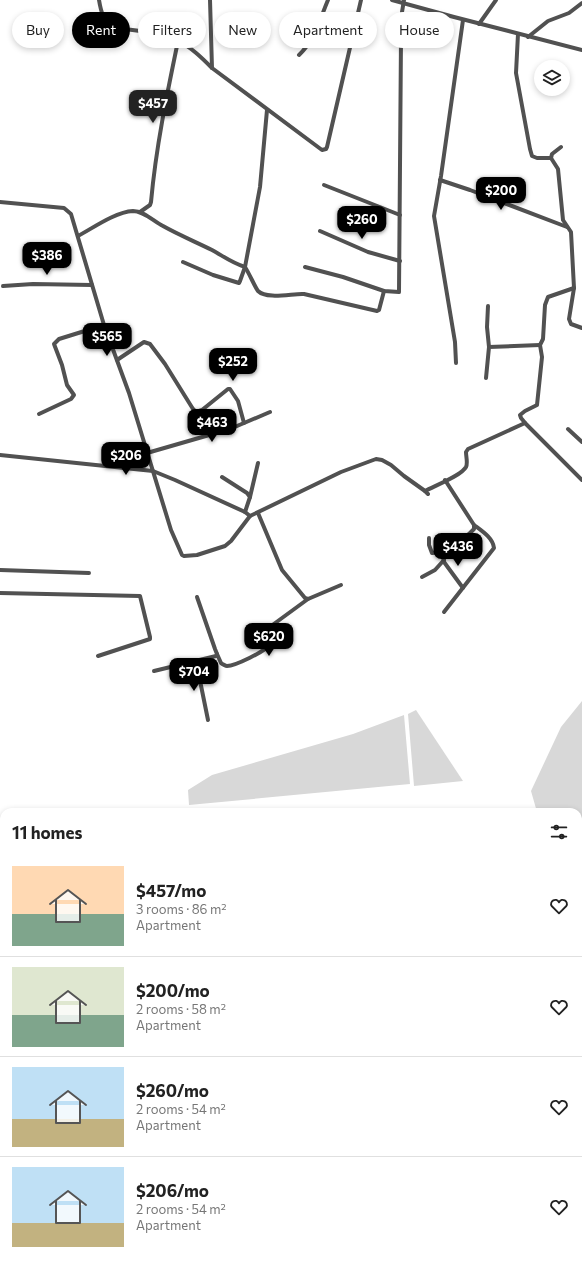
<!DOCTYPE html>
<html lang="en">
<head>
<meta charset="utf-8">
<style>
  :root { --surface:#fff; --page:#f6f6f6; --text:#222; --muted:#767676; --line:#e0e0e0; --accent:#000 }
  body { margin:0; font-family:Commissioner,sans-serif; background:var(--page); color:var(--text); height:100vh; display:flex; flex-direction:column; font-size:15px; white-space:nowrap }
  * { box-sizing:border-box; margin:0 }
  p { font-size:13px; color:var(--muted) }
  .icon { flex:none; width:22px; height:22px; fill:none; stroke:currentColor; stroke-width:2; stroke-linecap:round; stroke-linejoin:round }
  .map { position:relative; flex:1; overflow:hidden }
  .sheet { position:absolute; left:0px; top:808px; width:582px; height:456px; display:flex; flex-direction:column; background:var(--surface); border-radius:12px 12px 0 0; box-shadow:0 2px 6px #0003 }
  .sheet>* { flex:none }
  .guide { position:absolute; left:12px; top:12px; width:558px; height:36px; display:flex; gap:8px }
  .controls { position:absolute; left:534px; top:60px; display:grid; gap:8px }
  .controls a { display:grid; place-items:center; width:36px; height:36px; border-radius:50%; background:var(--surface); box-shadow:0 2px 6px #0003; font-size:20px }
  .price { position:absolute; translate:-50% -34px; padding:0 9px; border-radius:8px; background:var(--accent); color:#fff; font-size:13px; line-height:26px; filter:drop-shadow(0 1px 2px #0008) }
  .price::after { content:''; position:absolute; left:50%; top:24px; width:12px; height:9px; margin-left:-6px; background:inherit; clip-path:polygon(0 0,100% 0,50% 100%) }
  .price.current { background:#222; color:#fff }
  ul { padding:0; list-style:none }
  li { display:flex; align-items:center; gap:12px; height:100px; padding:0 12px }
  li+li { border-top:1px solid var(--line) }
  li span { display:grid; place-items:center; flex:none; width:112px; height:80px; border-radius:0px; color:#555 }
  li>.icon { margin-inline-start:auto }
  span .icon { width:48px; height:48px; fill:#fffc; stroke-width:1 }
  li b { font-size:17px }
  h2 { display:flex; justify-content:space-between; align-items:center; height:48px; padding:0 12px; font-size:17px }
  .tag { padding:0 14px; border-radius:18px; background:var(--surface); box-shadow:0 2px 6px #0003; font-size:14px; line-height:36px }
  .tag.current { background:var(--accent); color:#fff }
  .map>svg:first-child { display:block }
  .green { fill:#d8d8d8 }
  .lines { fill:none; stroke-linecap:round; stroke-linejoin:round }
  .street { stroke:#515151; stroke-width:4 }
</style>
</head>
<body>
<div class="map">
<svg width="582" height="1264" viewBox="0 0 582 1264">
  <rect width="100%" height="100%" fill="#fff"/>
  <!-- green -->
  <g class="green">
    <path d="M 582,701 L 582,892 L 578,889 L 578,812 L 537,812 L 531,791 L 561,727 Z"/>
    <path d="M 416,710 L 463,781 L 414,786 L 408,714 Z"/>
    <path d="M 404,715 L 410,784 L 189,805 L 188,790 L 212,775 L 353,734 Z"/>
  </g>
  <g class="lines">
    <!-- street -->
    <g class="street">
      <path d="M 99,0 C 101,12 103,20 113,27 C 133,31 160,32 178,41 C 191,47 202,58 212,68 L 322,150 L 326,149 L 327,147 L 361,0"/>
      <path d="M 210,0 L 212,68"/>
      <path d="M 392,0 L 454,17 L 582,50"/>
      <path d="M 479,24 L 496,0"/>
      <path d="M 518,34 L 516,73 L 530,149 L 532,156 L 537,158 L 551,158"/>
      <path d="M 528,37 L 548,21 L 569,13 L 582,3"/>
      <path d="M 299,55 C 314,41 320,19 328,0"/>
      <path d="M 561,147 L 552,154 L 551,158 L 558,169 L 563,220 L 571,232 L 574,288 L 569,319 L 571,324 L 582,328"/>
      <path d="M 440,180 L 470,190 L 567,227"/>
      <path d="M 324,185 L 400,215"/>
      <path d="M 0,202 L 64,208 L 71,214 L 104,325 L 129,393 L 171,530 L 182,555 L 184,556 L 197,555 L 225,546 L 231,541 L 250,516 L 341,472 L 376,459 L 382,460 L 391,465 L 404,476 L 425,491 L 428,494"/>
      <path d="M 140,212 L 150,205 L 151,202 C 156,147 167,94 178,41"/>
      <path d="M 320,231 L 368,252 L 400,261"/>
      <path d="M 78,236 C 93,228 115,212 133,211 C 144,211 153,221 163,226 C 179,235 196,242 212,250 C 223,256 232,263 245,267 C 249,273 255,287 258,291 C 267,300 294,293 304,294 L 377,311 L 379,310 L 384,291"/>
      <path d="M 183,262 L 213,275 L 239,283 L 240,281 L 245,267 L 260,187 L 267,110"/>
      <path d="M 305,267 L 343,277 L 384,291 L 399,292 L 401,38 L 402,12 L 404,0"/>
      <path d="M 3,286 L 33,284 L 92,285"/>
      <path d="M 574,288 L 548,297 L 545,305 L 543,339 L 540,345 L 542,357 L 537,405 L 525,411 L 520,415 L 521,418 L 526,424 L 582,480"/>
      <path d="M 488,306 L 487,327 L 489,347"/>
      <path d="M 117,360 L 144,342 L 150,344 L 165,364 L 193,409 L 196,412 L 202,410 L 228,389 L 230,389 L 238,401 L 244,423"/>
      <path d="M 456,363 L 455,342 L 434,216 L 441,176 L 463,20"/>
      <path d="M 486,378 L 489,347 L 540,345"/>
      <path d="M 39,414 L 71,399 L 74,395 L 67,385 L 62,365 L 54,344 L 59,339 L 104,325"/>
      <path d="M 568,429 L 582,442"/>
      <path d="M 147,453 L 230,429 L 270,412"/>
      <path d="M 0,455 L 153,471 L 175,480 L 245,512 L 250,516"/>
      <path d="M 222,477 L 247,493 L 250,497 L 245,512"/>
      <path d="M 425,491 C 434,486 461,476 466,467 C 468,463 466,457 466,452 L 468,449 L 525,423"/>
      <path d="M 250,497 L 258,463"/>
      <path d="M 258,513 L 282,570 L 305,598 L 308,599 L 341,585"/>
      <path d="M 429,538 L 429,545 L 432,553 L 442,552 L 469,534 L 474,529 L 474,525 L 445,480"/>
      <path d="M 442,552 L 444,562 L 463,588"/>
      <path d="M 0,570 L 89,573"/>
      <path d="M 422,577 L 435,570 L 444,560"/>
      <path d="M 0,593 L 140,596 L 150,637 L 150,639 L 98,656"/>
      <path d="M 444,612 L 494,548 C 493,538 482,531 474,525"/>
      <path d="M 217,654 L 221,663 C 222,664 226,666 227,666 C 235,666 266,651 269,645 C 272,639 269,635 267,629 L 308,599"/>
      <path d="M 196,661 L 208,720"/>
      <path d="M 154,671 L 216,656 L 217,654 L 215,649 L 197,597"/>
      <path d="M 0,863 L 4,862"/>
      <path d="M 231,1260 L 236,1264"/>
      <path d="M 167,1264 L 172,1260"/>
      <path d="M 270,1264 L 279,1260"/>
    </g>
  </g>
</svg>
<div class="controls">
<a><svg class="icon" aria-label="layers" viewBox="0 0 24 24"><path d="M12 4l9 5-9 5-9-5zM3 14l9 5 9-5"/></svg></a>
</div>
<b class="price current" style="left:153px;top:124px">$457</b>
<b class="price" style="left:501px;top:211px">$200</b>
<b class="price" style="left:362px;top:240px">$260</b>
<b class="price" style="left:47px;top:276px">$386</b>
<b class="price" style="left:107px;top:357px">$565</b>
<b class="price" style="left:233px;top:382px">$252</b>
<b class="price" style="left:212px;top:443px">$463</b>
<b class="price" style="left:126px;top:476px">$206</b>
<b class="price" style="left:458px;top:567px">$436</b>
<b class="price" style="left:269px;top:657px">$620</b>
<b class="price" style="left:194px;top:692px">$704</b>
<div class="guide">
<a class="tag">Buy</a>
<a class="tag current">Rent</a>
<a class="tag">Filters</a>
<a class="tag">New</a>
<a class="tag">Apartment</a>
<a class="tag">House</a>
</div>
<section class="sheet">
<h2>11 homes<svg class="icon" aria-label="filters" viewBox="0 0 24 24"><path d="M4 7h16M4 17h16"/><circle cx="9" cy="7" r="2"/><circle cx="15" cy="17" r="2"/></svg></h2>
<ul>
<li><span style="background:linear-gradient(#ffd9b3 60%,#7fa58c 0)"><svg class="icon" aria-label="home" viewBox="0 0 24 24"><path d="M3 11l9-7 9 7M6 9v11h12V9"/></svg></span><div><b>$457/mo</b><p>3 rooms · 86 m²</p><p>Apartment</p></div><svg class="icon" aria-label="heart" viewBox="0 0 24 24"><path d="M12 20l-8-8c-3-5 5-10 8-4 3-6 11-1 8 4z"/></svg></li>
<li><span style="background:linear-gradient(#dfe7d0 60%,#7fa58c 0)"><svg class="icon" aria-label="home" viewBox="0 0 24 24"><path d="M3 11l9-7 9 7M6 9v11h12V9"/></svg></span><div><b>$200/mo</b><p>2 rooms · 58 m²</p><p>Apartment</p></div><svg class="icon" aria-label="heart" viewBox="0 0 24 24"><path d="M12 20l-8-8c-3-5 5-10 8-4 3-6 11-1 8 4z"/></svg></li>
<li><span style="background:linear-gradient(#bfe0f5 65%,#c2b280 0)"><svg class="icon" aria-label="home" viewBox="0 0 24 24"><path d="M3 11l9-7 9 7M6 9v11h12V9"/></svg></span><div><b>$260/mo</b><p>2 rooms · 54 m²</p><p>Apartment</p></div><svg class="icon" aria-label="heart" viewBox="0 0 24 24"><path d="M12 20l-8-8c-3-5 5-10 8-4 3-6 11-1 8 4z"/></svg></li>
<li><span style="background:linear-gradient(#bfe0f5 70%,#c2b280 0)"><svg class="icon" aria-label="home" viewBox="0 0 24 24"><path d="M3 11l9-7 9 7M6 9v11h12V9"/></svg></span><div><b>$206/mo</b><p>2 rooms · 54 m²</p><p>Apartment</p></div><svg class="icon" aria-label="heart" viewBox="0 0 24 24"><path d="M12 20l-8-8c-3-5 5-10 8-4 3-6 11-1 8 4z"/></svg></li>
</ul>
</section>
</div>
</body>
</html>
